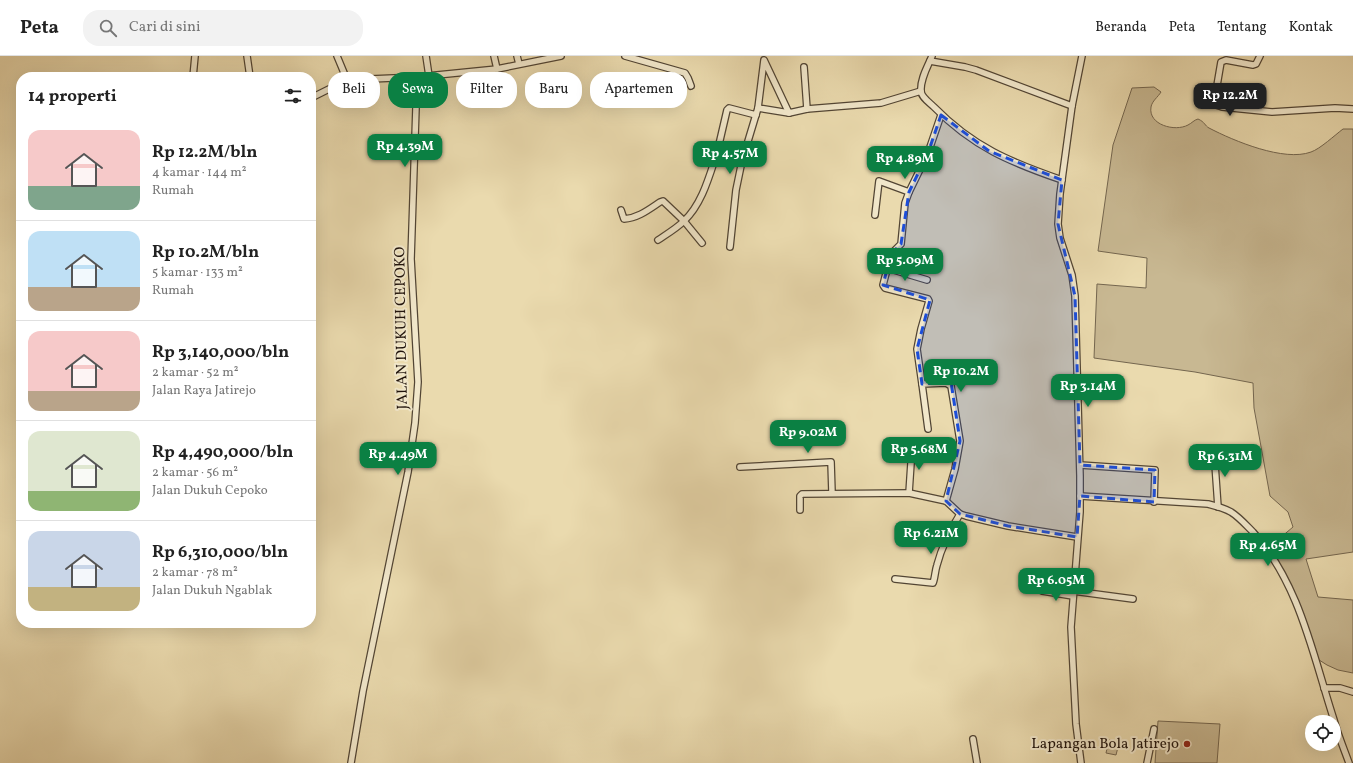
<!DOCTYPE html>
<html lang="id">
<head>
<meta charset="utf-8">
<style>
  :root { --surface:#fff; --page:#f2f2f2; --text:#222; --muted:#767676; --line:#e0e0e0; --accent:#0b8043 }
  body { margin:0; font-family:Vollkorn,serif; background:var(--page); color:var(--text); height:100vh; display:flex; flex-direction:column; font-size:15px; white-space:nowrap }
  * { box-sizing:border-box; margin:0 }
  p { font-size:13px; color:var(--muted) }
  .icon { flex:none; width:22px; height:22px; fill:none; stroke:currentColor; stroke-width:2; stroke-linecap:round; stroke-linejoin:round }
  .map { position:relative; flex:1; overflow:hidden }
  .drawer { position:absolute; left:16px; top:16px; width:300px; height:556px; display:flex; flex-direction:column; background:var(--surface); border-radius:16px; box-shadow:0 4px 16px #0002 }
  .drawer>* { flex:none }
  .hud { position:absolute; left:328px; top:16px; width:380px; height:36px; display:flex; gap:8px }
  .tools { position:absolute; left:1305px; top:659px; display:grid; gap:8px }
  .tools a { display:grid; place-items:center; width:36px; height:36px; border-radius:50%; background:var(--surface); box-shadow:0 4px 16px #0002; font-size:20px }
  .price { position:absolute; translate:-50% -34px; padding:0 9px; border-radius:8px; background:var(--accent); color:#fff; font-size:13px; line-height:26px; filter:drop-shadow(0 1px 2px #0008) }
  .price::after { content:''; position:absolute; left:50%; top:24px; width:12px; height:9px; margin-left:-6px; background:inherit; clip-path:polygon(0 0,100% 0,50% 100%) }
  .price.active { background:#222; color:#fff }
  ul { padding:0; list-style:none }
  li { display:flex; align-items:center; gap:12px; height:100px; padding:0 12px }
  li+li { border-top:1px solid var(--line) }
  li span { display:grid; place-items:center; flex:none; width:112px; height:80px; border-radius:12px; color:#555 }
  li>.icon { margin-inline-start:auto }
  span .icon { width:48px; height:48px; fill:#fffc; stroke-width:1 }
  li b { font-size:17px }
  h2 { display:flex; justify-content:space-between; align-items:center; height:48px; padding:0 12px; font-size:17px }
  .pill { padding:0 14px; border-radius:16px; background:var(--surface); box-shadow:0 4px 16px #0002; font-size:14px; line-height:36px }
  .pill.active { background:var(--accent); color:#fff }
  header { display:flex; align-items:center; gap:24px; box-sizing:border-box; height:56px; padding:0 20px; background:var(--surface); border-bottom:1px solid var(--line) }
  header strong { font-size:19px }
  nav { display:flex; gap:22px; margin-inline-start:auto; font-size:14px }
  .search { width:280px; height:36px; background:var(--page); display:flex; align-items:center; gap:10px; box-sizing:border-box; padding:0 14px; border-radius:16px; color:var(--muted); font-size:15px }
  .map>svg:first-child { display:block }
  .green { fill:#c8b892; stroke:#74664f }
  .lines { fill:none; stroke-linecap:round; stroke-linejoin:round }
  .minor-casing { stroke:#524534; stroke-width:8 }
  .minor { stroke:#f1e7ca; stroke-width:5.5 }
  .marked { fill:#1d4ed8; fill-opacity:0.2; stroke:#1d4ed8; stroke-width:3; stroke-dasharray:8 5; stroke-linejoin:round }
  .poi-dot { fill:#8f2418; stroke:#f1e7ca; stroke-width:1.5 }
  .labels { text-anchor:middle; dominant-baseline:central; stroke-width:4; stroke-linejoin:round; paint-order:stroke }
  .street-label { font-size:15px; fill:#20130c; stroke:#f1e7ca }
  .poi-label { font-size:15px; fill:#20130c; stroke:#f1e7ca; text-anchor:end }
</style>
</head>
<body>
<header>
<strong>Peta</strong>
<div class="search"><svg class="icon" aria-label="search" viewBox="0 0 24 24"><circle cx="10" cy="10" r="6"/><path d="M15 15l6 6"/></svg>Cari di sini</div>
<nav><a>Beranda</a><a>Peta</a><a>Tentang</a><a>Kontak</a></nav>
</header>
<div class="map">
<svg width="1353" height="707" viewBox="0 0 1353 707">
  <rect width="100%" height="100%" fill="#eadaae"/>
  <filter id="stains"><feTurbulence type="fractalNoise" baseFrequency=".005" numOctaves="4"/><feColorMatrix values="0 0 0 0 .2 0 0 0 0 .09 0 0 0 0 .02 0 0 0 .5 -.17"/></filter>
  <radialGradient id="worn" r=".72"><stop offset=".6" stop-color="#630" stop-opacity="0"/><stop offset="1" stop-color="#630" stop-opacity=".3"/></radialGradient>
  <!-- green -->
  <g class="green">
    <path d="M 1154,31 L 1161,36 C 1158,41 1152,45 1151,51 C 1148,69 1175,76 1188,69 C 1192,67 1194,64 1198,63 C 1205,66 1205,70 1209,72 C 1234,85 1284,106 1311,96 C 1320,93 1335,79 1343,73 L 1353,73 L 1353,496 L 1306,503 L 1318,541 L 1353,544 L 1353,617 L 1338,614 L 1327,609 L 1316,602 L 1299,548 L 1267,493 L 1293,471 L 1288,456 L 1270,440 L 1254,352 L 1253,327 L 1195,316 L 1094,302 L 1097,228 L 1146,232 L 1147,202 L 1098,195 L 1113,89 L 1132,32 Z"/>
    <path d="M 1158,665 L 1220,668 L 1217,707 L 1155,707 Z"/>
    <path d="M 1109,684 L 1119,687 L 1116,699 L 1106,697 Z"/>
  </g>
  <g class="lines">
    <defs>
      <g id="minor">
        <path d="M 247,0 L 250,21"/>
        <path d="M 337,0 L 347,24"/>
        <path d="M 426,0 L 429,20"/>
        <path d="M 494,0 L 497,13"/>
        <path d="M 517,0 L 519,8"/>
        <path d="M 625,0 L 685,17 L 688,22 L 691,30"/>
        <path d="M 932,0 C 928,10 920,23 921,35 C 921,41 930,47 934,51 C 973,91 1010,106 1062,124"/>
        <path d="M 1260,0 L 1256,8 L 1253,9 L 1226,4 L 1221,6 L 1214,47 L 1216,49 L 1222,51 L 1272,56 L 1335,52 L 1353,53"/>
        <path d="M 930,5 L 965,11 L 976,14 L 1072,50"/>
        <path d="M 804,11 L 807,53 L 881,47 L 921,35"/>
        <path d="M 193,21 L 195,0"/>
        <path d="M 311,42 L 347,24 L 417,21 L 497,13 L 561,0"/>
        <path d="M 758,52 L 789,57"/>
        <path d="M 717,97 L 727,54 L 729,52 L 756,59"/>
        <path d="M 909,136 L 905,147 L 901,188 L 891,198 L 883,229 L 885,232 L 928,243 L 929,245 L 921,273 L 917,293 L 922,328"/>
        <path d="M 621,154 L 624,163 C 638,162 648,154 660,146 L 663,145 L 684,165 L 702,187"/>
        <path d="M 875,159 L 879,125 L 909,136 L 928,97 L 941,59"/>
        <path d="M 658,184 C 667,178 677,172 684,165 C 702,148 709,121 717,97 L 742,105"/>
        <path d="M 730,191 L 736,134 L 742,105 L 758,52 L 764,4 L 789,57 L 807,53"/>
        <path d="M 887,212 L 927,224"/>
        <path d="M 928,373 L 922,328 L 946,327 L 951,330 L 960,385 L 955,413 L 946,445"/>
        <path d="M 1214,394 L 1218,451"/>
        <path d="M 1080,409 L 1155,414 L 1154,446"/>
        <path d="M 740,411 L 831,406 L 832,437"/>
        <path d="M 909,437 L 912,392"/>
        <path d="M 1080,440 L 1208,448 C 1216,450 1224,452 1231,456 C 1239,461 1246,469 1253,476 C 1300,528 1313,600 1334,664 C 1338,679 1344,693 1349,707"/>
        <path d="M 800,454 L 800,440 L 802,438 L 909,437 L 946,445 L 960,458 L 966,460 L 1008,470 L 1077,481"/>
        <path d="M 895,523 L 933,527 C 935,522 935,515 937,509 C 942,490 950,474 960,458"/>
        <path d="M 1042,535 L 1073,540"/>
        <path d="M 1073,535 L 1133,543"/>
        <path d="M 1324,632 L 1340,632 L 1353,636"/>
        <path d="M 973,683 L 977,707"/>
        <path d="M 351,707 L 363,635 L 408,416 L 415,367 L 418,326 L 411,203 L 417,21"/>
        <path d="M 1081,707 L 1076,668 L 1071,571 L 1080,456 L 1080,420 L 1075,240 L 1072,219 L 1060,182 L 1058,168 L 1060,138 L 1072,50 L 1082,0"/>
        <path d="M 1147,707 L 1154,673"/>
      </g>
    </defs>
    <!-- minor casing -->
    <use href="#minor" class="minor-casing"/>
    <!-- minor -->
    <use href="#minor" class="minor"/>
  </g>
  <!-- marked area -->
  <path class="marked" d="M 941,59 L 989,95 L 1062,124 L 1058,168 L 1075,240 L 1080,409 L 1155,414 L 1154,446 L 1080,440 L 1077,481 L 1008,470 L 960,458 L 946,445 L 960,385 L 951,326 L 922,328 L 917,293 L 930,244 L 883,229 L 891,198 L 901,188 L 909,136 L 928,97 Z"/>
  <!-- markers -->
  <circle class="poi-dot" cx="1187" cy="688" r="4"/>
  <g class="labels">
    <!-- street labels -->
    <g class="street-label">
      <text transform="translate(402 272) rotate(-91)">JALAN DUKUH CEPOKO</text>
    </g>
    <!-- poi labels -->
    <g class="poi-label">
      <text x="1179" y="688">Lapangan Bola Jatirejo</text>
    </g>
  </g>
  <rect width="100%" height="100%" filter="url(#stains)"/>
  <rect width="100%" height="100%" fill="url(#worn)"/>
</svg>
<div class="tools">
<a><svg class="icon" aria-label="locate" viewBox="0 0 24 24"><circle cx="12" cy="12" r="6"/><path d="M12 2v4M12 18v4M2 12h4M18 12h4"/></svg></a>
</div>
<b class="price active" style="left:1230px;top:61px">Rp 12.2M</b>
<b class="price" style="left:405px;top:112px">Rp 4.39M</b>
<b class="price" style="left:730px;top:119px">Rp 4.57M</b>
<b class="price" style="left:905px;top:124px">Rp 4.89M</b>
<b class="price" style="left:905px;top:226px">Rp 5.09M</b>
<b class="price" style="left:961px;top:337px">Rp 10.2M</b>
<b class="price" style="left:1088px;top:352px">Rp 3.14M</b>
<b class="price" style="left:808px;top:398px">Rp 9.02M</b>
<b class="price" style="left:919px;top:415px">Rp 5.68M</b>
<b class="price" style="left:398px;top:420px">Rp 4.49M</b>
<b class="price" style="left:1225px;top:422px">Rp 6.31M</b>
<b class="price" style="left:931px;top:499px">Rp 6.21M</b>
<b class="price" style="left:1268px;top:511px">Rp 4.65M</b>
<b class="price" style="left:1056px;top:546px">Rp 6.05M</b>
<div class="hud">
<a class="pill">Beli</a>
<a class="pill active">Sewa</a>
<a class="pill">Filter</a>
<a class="pill">Baru</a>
<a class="pill">Apartemen</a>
</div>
<section class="drawer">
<h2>14 properti<svg class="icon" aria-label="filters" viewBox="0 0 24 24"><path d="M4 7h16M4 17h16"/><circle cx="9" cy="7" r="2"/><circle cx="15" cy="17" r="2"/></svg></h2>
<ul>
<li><span style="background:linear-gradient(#f6c9c9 70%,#7fa58c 0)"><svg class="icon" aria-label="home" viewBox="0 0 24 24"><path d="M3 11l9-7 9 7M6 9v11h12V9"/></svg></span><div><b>Rp 12.2M/bln</b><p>4 kamar · 144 m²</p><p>Rumah</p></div></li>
<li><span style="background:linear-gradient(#bfe0f5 70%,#b9a48a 0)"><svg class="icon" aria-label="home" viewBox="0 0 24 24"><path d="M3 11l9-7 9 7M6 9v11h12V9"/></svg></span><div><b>Rp 10.2M/bln</b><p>5 kamar · 133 m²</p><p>Rumah</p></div></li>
<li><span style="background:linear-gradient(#f6c9c9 75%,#b9a48a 0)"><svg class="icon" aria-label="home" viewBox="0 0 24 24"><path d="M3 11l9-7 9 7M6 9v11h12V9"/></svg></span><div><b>Rp 3,140,000/bln</b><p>2 kamar · 52 m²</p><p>Jalan Raya Jatirejo</p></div></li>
<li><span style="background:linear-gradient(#dfe7d0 75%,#8fb573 0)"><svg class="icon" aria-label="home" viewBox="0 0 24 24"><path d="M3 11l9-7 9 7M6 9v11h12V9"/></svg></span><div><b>Rp 4,490,000/bln</b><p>2 kamar · 56 m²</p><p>Jalan Dukuh Cepoko</p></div></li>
<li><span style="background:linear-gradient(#c9d6e8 70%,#c2b280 0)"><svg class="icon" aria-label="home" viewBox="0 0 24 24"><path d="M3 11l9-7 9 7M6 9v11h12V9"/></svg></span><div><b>Rp 6,310,000/bln</b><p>2 kamar · 78 m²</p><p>Jalan Dukuh Ngablak</p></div></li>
</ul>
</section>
</div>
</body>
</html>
